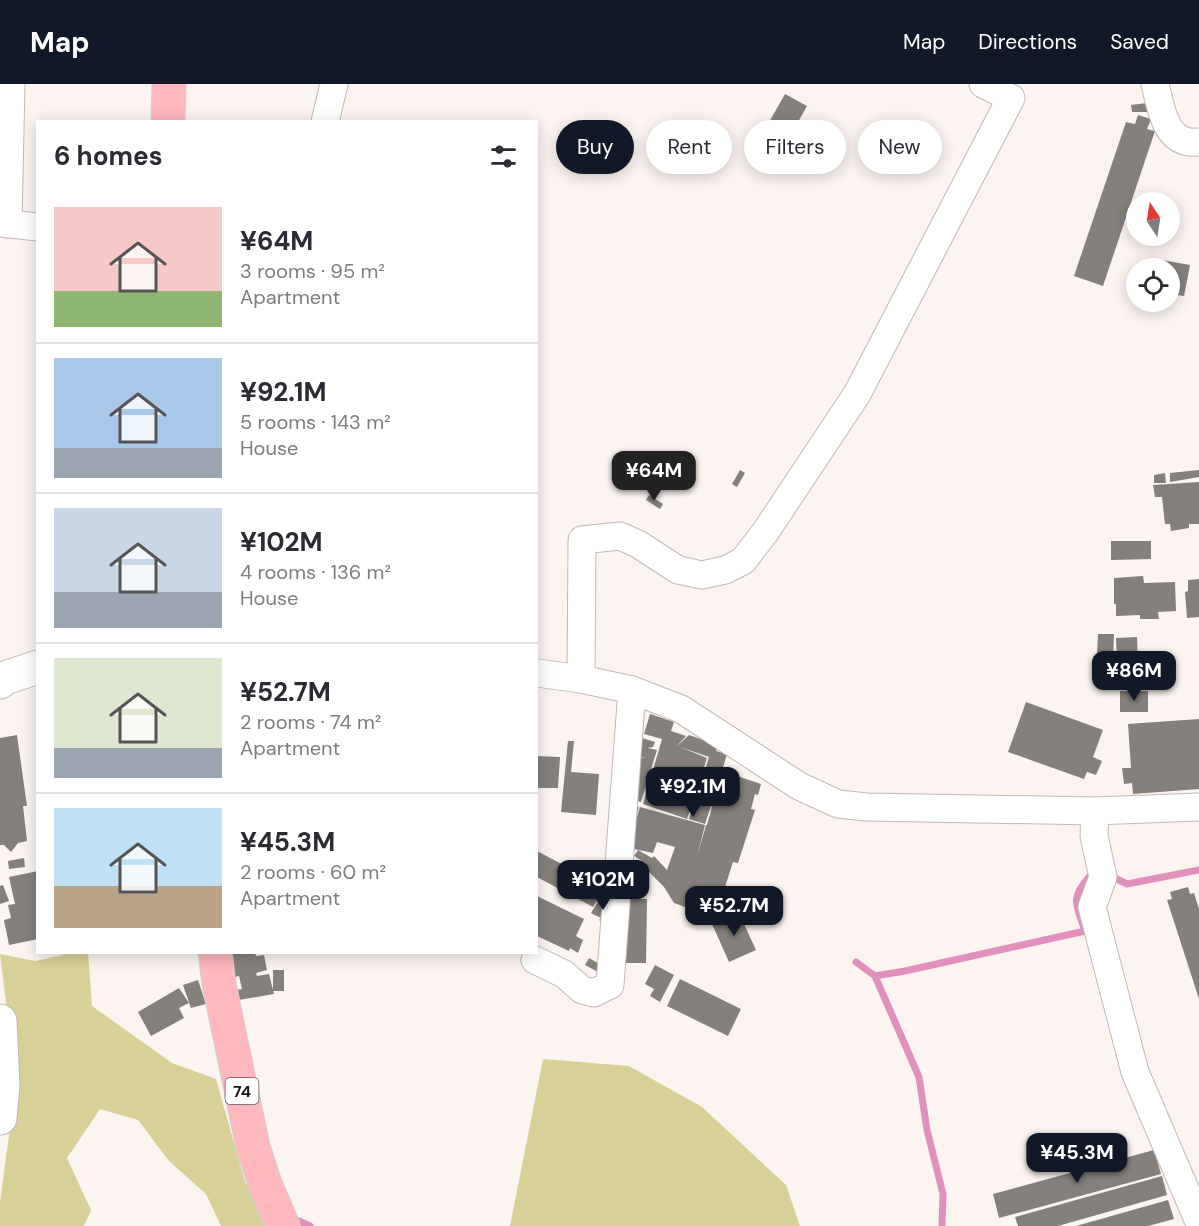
<!DOCTYPE html>
<html lang="en">
<head>
<meta charset="utf-8">
<style>
  :root { --surface:#fff; --page:#f2f2f3; --text:#2b2b33; --muted:#7c7c81; --line:#e1e1e2; --accent:#111827 }
  body { margin:0; font-family:"DM Sans",sans-serif; background:var(--page); color:var(--text); height:100vh; display:flex; flex-direction:column; font-size:22px; white-space:nowrap }
  * { box-sizing:border-box; margin:0 }
  p { font-size:20px; color:var(--muted) }
  .icon { flex:none; width:33px; height:33px; fill:none; stroke:currentColor; stroke-width:2; stroke-linecap:round; stroke-linejoin:round }
  .map { position:relative; flex:1; overflow:hidden }
  .panel { position:absolute; left:36px; top:36px; width:502px; height:834px; display:flex; flex-direction:column; background:var(--surface); border-radius:0px; box-shadow:0 3px 15px #0003 }
  .panel>* { flex:none }
  .guide { position:absolute; left:556px; top:36px; width:552px; height:54px; display:flex; gap:12px }
  .needle { width:39px; rotate:348deg }
  .controls { position:absolute; left:1126px; top:108px; display:grid; gap:12px }
  .controls a { display:grid; place-items:center; width:54px; height:54px; border-radius:50%; background:var(--surface); box-shadow:0 3px 15px #0003; font-size:30px }
  .price { position:absolute; translate:-50% -51px; padding:0 14px; border-radius:12px; background:var(--accent); color:#fff; font-size:20px; line-height:39px; filter:drop-shadow(0 2px 3px #0008) }
  .price::after { content:''; position:absolute; left:50%; top:36px; width:18px; height:14px; margin-left:-9px; background:inherit; clip-path:polygon(0 0,100% 0,50% 100%) }
  .price.selected { background:#222; color:#fff }
  ul { padding:0; list-style:none }
  li { display:flex; align-items:center; gap:18px; height:150px; padding:0 18px }
  li+li { border-top:2px solid var(--line) }
  li span { display:grid; place-items:center; flex:none; width:168px; height:120px; border-radius:0px; color:#555 }
  li>.icon { margin-inline-start:auto }
  span .icon { width:72px; height:72px; fill:#fffc; stroke-width:1 }
  li b { font-size:26px }
  h2 { display:flex; justify-content:space-between; align-items:center; height:72px; padding:0 18px; font-size:26px }
  .pill { padding:0 21px; border-radius:27px; background:var(--surface); box-shadow:0 3px 15px #0003; font-size:21px; line-height:54px }
  .pill.selected { background:var(--accent); color:#fff }
  header { display:flex; align-items:center; gap:36px; box-sizing:border-box; height:84px; padding:0 30px; background:var(--accent); color:#fff }
  header strong { font-size:28px }
  nav { display:flex; gap:33px; margin-inline-start:auto; font-size:21px }
  .map>svg:first-child { display:block }
  .green { fill:#d8d197 }
  .lines { fill:none; stroke-linecap:round; stroke-linejoin:round }
  .stream { stroke:#e190bd; stroke-width:7 }
  .building { fill:#85807b }
  .minor-casing { stroke:#c0b9b6; stroke-width:29 }
  .secondary-casing { stroke:#c0b9b6; stroke-width:35 }
  .primary-casing { stroke:#d1d0d0; stroke-width:35 }
  .minor { stroke:#fff; stroke-width:27 }
  .secondary { stroke:#fff; stroke-width:33 }
  .primary { stroke:#feb8be; stroke-width:33 }
  .labels { text-anchor:middle; dominant-baseline:central; stroke-width:4.5; stroke-linejoin:round; paint-order:stroke }
  .shield { fill:#fff; stroke:#5d5c5b; stroke-width:1.5 }
  .shield-label { font-size:16px; font-weight:bold; fill:#181615 }
</style>
</head>
<body>
<header>
<strong>Map</strong>
<nav><a>Map</a><a>Directions</a><a>Saved</a></nav>
</header>
<div class="map">
<svg width="1199" height="1142" viewBox="0 0 1199 1142">
  <rect width="100%" height="100%" fill="#fbf4f1"/>
  <!-- green -->
  <g class="green">
    <path d="M 64,869 L 88,869 L 92,922 L 172,979 L 216,995 L 245,1098 L 271,1140 L 269,1142 L 221,1142 L 206,1110 L 169,1077 L 138,1036 L 100,1025 L 67,1074 L 91,1126 L 84,1142 L 0,1142 L 0,1118 L 16,999 L 0,870 L 35,877 L 63,871 Z"/>
    <path d="M 543,975 L 629,982 L 702,1023 L 786,1101 L 800,1142 L 510,1142 Z"/>
  </g>
  <g class="lines">
    <!-- stream -->
    <g class="stream">
      <path d="M 1113,793 L 1127,800 L 1199,786"/>
      <path d="M 856,878 L 875,892 L 905,887 L 1085,847 C 1077,822 1069,815 1089,793 L 1096,792"/>
      <path d="M 875,892 L 919,993 L 927,1046 L 943,1110 L 942,1142"/>
      <path d="M 291,1140 L 299,1137 L 310,1142"/>
    </g>
  </g>
  <!-- building -->
  <g class="building">
    <path d="M 785,10 L 807,22 L 787,58 L 764,47 Z"/>
    <path d="M 1147,19 L 1148,28 L 1132,28 L 1131,21 Z"/>
    <path d="M 1138,31 L 1151,35 L 1147,45 L 1155,47 L 1103,202 L 1074,192 L 1126,38 L 1135,40 Z"/>
    <path d="M 573,52 L 581,57 L 573,71 L 565,67 Z"/>
    <path d="M 1162,176 L 1190,181 L 1184,212 L 1170,210 L 1170,184 L 1161,184 Z"/>
    <path d="M 740,386 L 745,389 L 737,403 L 732,400 Z"/>
    <path d="M 1199,386 L 1199,393 L 1170,398 L 1170,389 Z"/>
    <path d="M 1165,389 L 1166,399 L 1154,399 L 1154,391 Z"/>
    <path d="M 1199,398 L 1199,440 L 1189,440 L 1189,444 L 1171,447 L 1170,440 L 1165,440 L 1162,413 L 1155,413 L 1153,401 Z"/>
    <path d="M 649,411 L 663,420 L 660,425 L 646,416 Z"/>
    <path d="M 1111,457 L 1151,457 L 1151,475 L 1111,476 Z"/>
    <path d="M 1143,492 L 1144,499 L 1175,498 L 1176,527 L 1158,528 L 1159,535 L 1140,535 L 1140,531 L 1116,532 L 1116,520 L 1114,520 L 1114,494 Z"/>
    <path d="M 1199,495 L 1199,533 L 1187,534 L 1185,508 L 1188,507 L 1188,496 Z"/>
    <path d="M 1098,550 L 1114,550 L 1113,576 L 1099,576 L 1099,571 L 1097,571 Z"/>
    <path d="M 1137,553 L 1138,577 L 1117,578 L 1116,554 Z"/>
    <rect x="1120" y="607" width="28" height="21"/>
    <path d="M 1026,618 L 1103,646 L 1093,673 L 1102,677 L 1096,691 L 1087,688 L 1084,695 L 1008,668 Z"/>
    <path d="M 650,630 L 674,638 L 671,647 L 686,652 L 676,663 L 689,651 L 718,661 L 716,667 L 727,670 L 722,687 L 761,700 L 758,711 L 755,710 L 751,725 L 755,726 L 738,779 L 733,778 L 724,806 L 728,808 L 721,829 L 695,820 L 693,826 L 674,819 L 664,803 L 643,782 L 646,779 L 634,772 L 638,766 L 652,774 L 654,772 L 667,786 L 675,763 L 657,758 L 653,769 L 629,764 L 633,721 L 639,723 L 634,742 L 640,723 L 705,741 L 697,773 L 706,741 L 709,741 L 707,741 L 719,698 L 705,740 L 689,735 L 709,673 L 680,663 L 707,674 L 687,735 L 643,720 L 662,655 L 644,650 Z"/>
    <path d="M 1199,635 L 1199,705 L 1133,710 L 1132,699 L 1124,700 L 1122,684 L 1131,684 L 1128,640 Z"/>
    <path d="M 17,651 L 27,722 L 23,722 L 27,757 L 18,759 L 11,768 L 4,761 L 0,761 L 0,654 Z"/>
    <path d="M 639,653 L 655,658 L 653,663 L 648,664 L 657,666 L 641,718 L 634,716 L 638,673 L 646,674 L 638,672 Z"/>
    <path d="M 568,657 L 574,657 L 571,688 L 599,690 L 596,731 L 561,728 Z"/>
    <path d="M 537,672 L 560,673 L 558,704 L 537,704 Z"/>
    <path d="M 537,767 L 605,803 L 593,823 L 537,793 Z"/>
    <path d="M 24,774 L 25,783 L 9,785 L 8,777 Z"/>
    <path d="M 38,787 L 38,855 L 9,861 L 4,836 L 11,834 L 8,821 L 15,820 L 9,793 Z"/>
    <path d="M 3,801 L 9,817 L 0,820 L 0,802 Z"/>
    <path d="M 1188,803 L 1190,810 L 1194,809 L 1199,825 L 1199,915 L 1167,816 L 1172,815 L 1170,808 Z"/>
    <path d="M 537,812 L 584,835 L 576,852 L 583,856 L 578,869 L 570,864 L 569,867 L 537,852 Z"/>
    <path d="M 600,814 L 612,820 L 610,843 L 599,836 L 601,834 L 591,829 Z"/>
    <path d="M 625,815 L 647,815 L 646,879 L 624,879 Z"/>
    <path d="M 739,829 L 756,866 L 729,878 L 712,840 Z"/>
    <path d="M 230,868 L 255,868 L 256,872 L 264,871 L 267,886 L 256,889 L 257,892 L 269,890 L 274,910 L 239,916 L 237,906 L 242,905 L 239,892 L 235,893 Z"/>
    <path d="M 589,874 L 603,882 L 600,889 L 585,881 Z"/>
    <path d="M 655,881 L 674,891 L 660,918 L 650,912 L 654,905 L 645,900 Z"/>
    <rect x="273" y="886" width="11" height="21"/>
    <path d="M 680,895 L 741,925 L 728,952 L 667,922 Z"/>
    <path d="M 198,896 L 206,920 L 191,924 L 183,901 Z"/>
    <path d="M 179,904 L 189,919 L 179,924 L 184,934 L 151,952 L 138,928 Z"/>
    <path d="M 1154,1066 L 1161,1090 L 999,1134 L 993,1110 Z"/>
    <path d="M 1162,1092 L 1167,1111 L 1058,1142 L 1018,1142 L 1015,1133 Z"/>
    <path d="M 1168,1116 L 1174,1135 L 1148,1142 L 1076,1142 Z"/>
  </g>
  <g class="lines">
    <defs>
      <g id="minor">
        <path d="M 1155,0 C 1161,24 1165,62 1199,58"/>
        <path d="M 325,38 L 334,0"/>
        <path d="M 0,139 L 38,143"/>
        <path d="M 8,140 L 11,0"/>
        <path d="M 537,589 L 581,595 L 632,606 L 681,625 L 799,702 L 838,720 L 867,723 L 1095,727 L 1199,723"/>
        <path d="M 581,595 L 582,456 L 620,452 L 638,460 L 678,486 L 702,491 L 725,486 L 743,477 L 766,447 L 857,310 L 1011,14 L 983,0"/>
        <path d="M 1095,727 L 1094,752 L 1103,793 L 1092,823 L 1135,988 L 1199,1138"/>
        <path d="M 535,876 L 564,890 L 582,906 L 594,909 L 610,901 L 632,606"/>
      </g>
      <g id="secondary">
        <path d="M 0,598 L 5,594 L 38,583"/>
        <path d="M 0,937 L 3,1001 L 0,1034"/>
      </g>
      <g id="primary">
        <path d="M 168,38 L 169,0"/>
        <path d="M 215,868 L 219,900 L 253,1063 L 265,1100 L 283,1142"/>
      </g>
    </defs>
    <!-- minor casing -->
    <use href="#minor" class="minor-casing"/>
    <!-- secondary casing -->
    <use href="#secondary" class="secondary-casing"/>
    <!-- primary casing -->
    <use href="#primary" class="primary-casing"/>
    <!-- minor -->
    <use href="#minor" class="minor"/>
    <!-- secondary -->
    <use href="#secondary" class="secondary"/>
    <!-- primary -->
    <use href="#primary" class="primary"/>
  </g>
  <g class="labels">
    <!-- shield labels -->
    <rect class="shield" x="225.5" y="994" width="33" height="26" rx="4.5"/>
    <g class="shield-label">
      <text x="242" y="1007">74</text>
    </g>
  </g>
</svg>
<div class="controls">
<a><svg class="needle" viewBox="-14 -14 28 28"><path d="M0-13l5 13h-10z" fill="#e53935"/><path d="M0 13l5-13h-10z" fill="#7c7c81"/></svg></a>
<a><svg class="icon" aria-label="locate" viewBox="0 0 24 24"><circle cx="12" cy="12" r="6"/><path d="M12 2v4M12 18v4M2 12h4M18 12h4"/></svg></a>
</div>
<b class="price selected" style="left:654px;top:418px">¥64M</b>
<b class="price" style="left:1134px;top:618px">¥86M</b>
<b class="price" style="left:693px;top:734px">¥92.1M</b>
<b class="price" style="left:603px;top:827px">¥102M</b>
<b class="price" style="left:734px;top:853px">¥52.7M</b>
<b class="price" style="left:1077px;top:1100px">¥45.3M</b>
<div class="guide">
<a class="pill selected">Buy</a>
<a class="pill">Rent</a>
<a class="pill">Filters</a>
<a class="pill">New</a>
</div>
<section class="panel">
<h2>6 homes<svg class="icon" aria-label="filters" viewBox="0 0 24 24"><path d="M4 7h16M4 17h16"/><circle cx="9" cy="7" r="2"/><circle cx="15" cy="17" r="2"/></svg></h2>
<ul>
<li><span style="background:linear-gradient(#f6c9c9 70%,#8fb573 0)"><svg class="icon" aria-label="home" viewBox="0 0 24 24"><path d="M3 11l9-7 9 7M6 9v11h12V9"/></svg></span><div><b>¥64M</b><p>3 rooms · 95 m²</p><p>Apartment</p></div></li>
<li><span style="background:linear-gradient(#a9c7e8 75%,#9aa5b1 0)"><svg class="icon" aria-label="home" viewBox="0 0 24 24"><path d="M3 11l9-7 9 7M6 9v11h12V9"/></svg></span><div><b>¥92.1M</b><p>5 rooms · 143 m²</p><p>House</p></div></li>
<li><span style="background:linear-gradient(#c9d6e8 70%,#9aa5b1 0)"><svg class="icon" aria-label="home" viewBox="0 0 24 24"><path d="M3 11l9-7 9 7M6 9v11h12V9"/></svg></span><div><b>¥102M</b><p>4 rooms · 136 m²</p><p>House</p></div></li>
<li><span style="background:linear-gradient(#dfe7d0 75%,#9aa5b1 0)"><svg class="icon" aria-label="home" viewBox="0 0 24 24"><path d="M3 11l9-7 9 7M6 9v11h12V9"/></svg></span><div><b>¥52.7M</b><p>2 rooms · 74 m²</p><p>Apartment</p></div></li>
<li><span style="background:linear-gradient(#bfe0f5 65%,#b9a48a 0)"><svg class="icon" aria-label="home" viewBox="0 0 24 24"><path d="M3 11l9-7 9 7M6 9v11h12V9"/></svg></span><div><b>¥45.3M</b><p>2 rooms · 60 m²</p><p>Apartment</p></div></li>
</ul>
</section>
</div>
</body>
</html>
